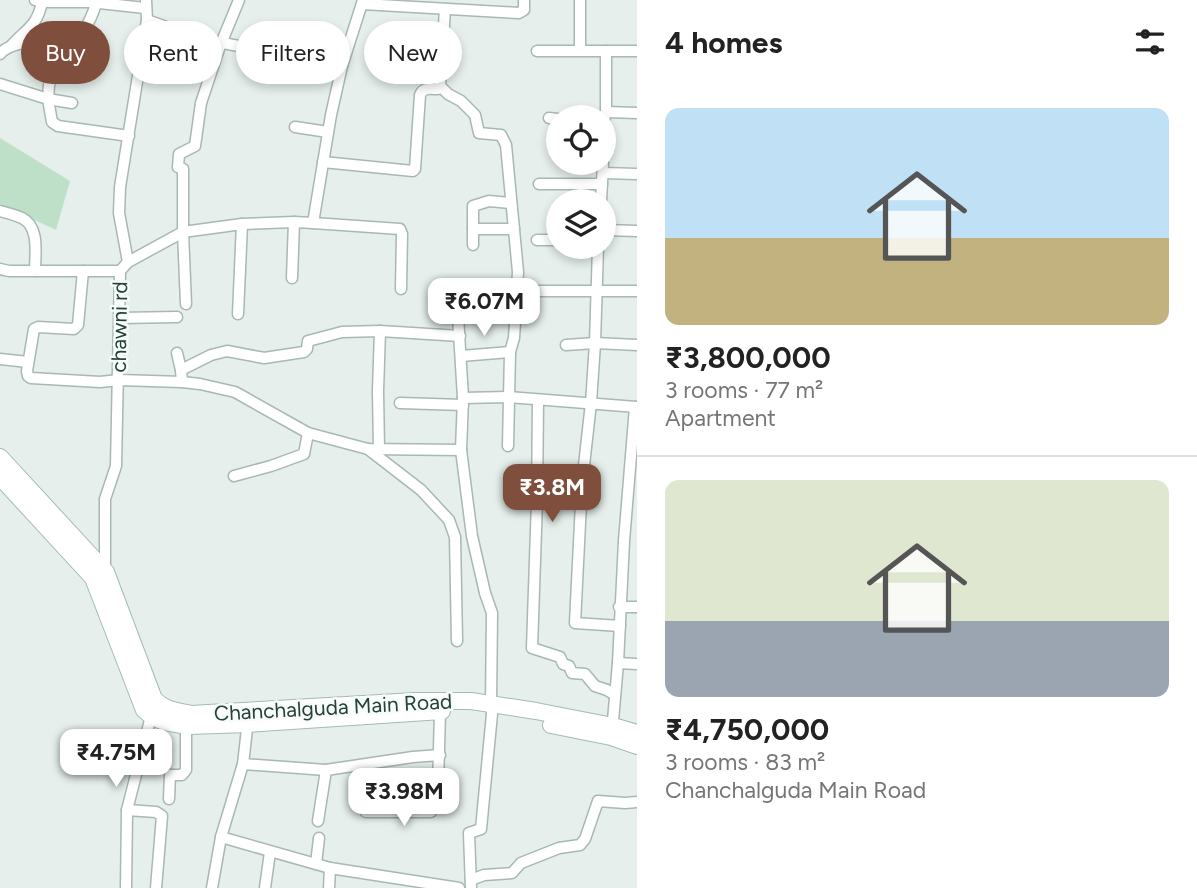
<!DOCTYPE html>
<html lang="en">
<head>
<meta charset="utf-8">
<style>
  :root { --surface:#fff; --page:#f2f2f2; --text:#222; --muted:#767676; --line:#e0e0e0; --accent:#804e3d }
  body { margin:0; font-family:Figtree,sans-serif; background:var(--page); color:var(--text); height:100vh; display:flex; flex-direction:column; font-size:26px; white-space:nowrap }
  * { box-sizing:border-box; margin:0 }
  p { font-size:23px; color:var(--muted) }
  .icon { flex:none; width:38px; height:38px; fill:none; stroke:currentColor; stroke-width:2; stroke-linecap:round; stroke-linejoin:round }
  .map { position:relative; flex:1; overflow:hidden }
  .sheet { display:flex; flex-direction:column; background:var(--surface); width:560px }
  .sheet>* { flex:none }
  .guide { position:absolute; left:21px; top:21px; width:511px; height:63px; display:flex; gap:14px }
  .controls { position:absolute; left:546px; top:105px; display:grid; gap:14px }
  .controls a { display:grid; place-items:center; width:70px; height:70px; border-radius:50%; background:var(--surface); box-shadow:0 4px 10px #0003; font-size:35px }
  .price { position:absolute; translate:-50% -60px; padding:0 16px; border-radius:14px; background:#fff; color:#222; font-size:23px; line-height:46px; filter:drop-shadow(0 2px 4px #0008) }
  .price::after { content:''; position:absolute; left:50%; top:42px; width:21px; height:16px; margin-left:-10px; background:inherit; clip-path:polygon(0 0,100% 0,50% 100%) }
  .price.on { background:var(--accent); color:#fff }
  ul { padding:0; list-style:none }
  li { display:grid; align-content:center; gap:14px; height:371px; padding:0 28px }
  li+li { border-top:2px solid var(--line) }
  li span { display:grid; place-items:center; height:217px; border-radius:14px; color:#555 }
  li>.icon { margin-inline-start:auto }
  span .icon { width:126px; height:126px; fill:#fffc; stroke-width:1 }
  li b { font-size:30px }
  h2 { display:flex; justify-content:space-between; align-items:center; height:84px; padding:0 28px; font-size:30px }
  .tag { padding:0 24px; border-radius:32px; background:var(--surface); box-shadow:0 4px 10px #0003; font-size:24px; line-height:63px }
  .tag.on { background:var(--accent); color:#fff }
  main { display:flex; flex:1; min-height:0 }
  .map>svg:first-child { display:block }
  .green { fill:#bfe0c8 }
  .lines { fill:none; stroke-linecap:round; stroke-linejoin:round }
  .street-casing { stroke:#a8b8b2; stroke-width:13 }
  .secondary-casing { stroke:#a4bbb3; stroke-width:18 }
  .street { stroke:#fff; stroke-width:10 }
  .secondary { stroke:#fff; stroke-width:16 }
  .labels { text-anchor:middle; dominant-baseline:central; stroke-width:5; stroke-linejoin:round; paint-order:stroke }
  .street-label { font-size:21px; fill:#24423a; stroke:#f7fbf9 }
</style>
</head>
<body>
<main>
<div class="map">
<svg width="637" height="888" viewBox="0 0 637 888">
  <rect width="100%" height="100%" fill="#e6efeb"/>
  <!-- green -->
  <path class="green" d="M 0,138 L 70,181 L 56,230 L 0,204 Z"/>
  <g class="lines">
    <defs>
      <g id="street">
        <path d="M 35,0 L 42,2 L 90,2 L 145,8"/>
        <path d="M 580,0 L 580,50"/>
        <path d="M 362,4 L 519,13 L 524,10 L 524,0"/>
        <path d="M 147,20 L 220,46"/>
        <path d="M 223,43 L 342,66"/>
        <path d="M 66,44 L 49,85 L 48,99 L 72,103"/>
        <path d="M 11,46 C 26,29 37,27 42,2"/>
        <path d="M 537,51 L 637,51"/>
        <path d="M 0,54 C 5,48 11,46 19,44 C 40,39 68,53 82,33 C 89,23 93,15 96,3"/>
        <path d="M 0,84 L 48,99 L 52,122 L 58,126 L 129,136"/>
        <path d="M 440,86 L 448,94 L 461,101 L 475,115 L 479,133 L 501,135 L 506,145 L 518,272 L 514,338 L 510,352 L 508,446"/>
        <path d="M 606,112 L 637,113"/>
        <path d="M 549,118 L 558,119"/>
        <path d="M 604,120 L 606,112 L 606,51"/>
        <path d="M 295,127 L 328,132"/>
        <path d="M 323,162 L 413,171 L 415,169 L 420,95 C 423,87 430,89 438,89 L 440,86 L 445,9"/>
        <path d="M 603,173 L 637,174"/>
        <path d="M 539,184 L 602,184"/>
        <path d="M 601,201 L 603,163"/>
        <path d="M 0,211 C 7,213 15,215 22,218 C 40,227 35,254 35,271"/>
        <path d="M 313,223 L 400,229 L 402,234 L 401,289"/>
        <path d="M 473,229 L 514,229"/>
        <path d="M 604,230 L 637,231"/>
        <path d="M 537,240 L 558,240"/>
        <path d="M 473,245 L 473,206 L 489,201 L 511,203"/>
        <path d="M 598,247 L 595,343 L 591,403 L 582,483 L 575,623 L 620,626"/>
        <path d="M 128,262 L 119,213 L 120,187 L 147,20 L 146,0"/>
        <path d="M 0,269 L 9,271 L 120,271"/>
        <path d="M 83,271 L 78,325 L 74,329 L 38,327 L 34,329 L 27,371 L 28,376 L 31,378 L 100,382 L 119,380 L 182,382 L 200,384 L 235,392 L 308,433 L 368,449 L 461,450"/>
        <path d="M 292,278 L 294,222"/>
        <path d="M 536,291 L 637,291"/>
        <path d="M 186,304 L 183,232 L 183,169 L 178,167 L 179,154 L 195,146 L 201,103 L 220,46 L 239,0"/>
        <path d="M 238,314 L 242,224"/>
        <path d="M 120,318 L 177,317"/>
        <path d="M 380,331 L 460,336"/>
        <path d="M 566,345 L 595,343 L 637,345"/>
        <path d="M 177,353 L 181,370"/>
        <path d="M 461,356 L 510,352"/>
        <path d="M 0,359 L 28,362"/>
        <path d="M 182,382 L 181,370 L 211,355 L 227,351 L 264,358 L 304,352 L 307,349 L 308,341 L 342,332 L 380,331 L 378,391 L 379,450"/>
        <path d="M 463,398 L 508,397 L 637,407"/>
        <path d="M 538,400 L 537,501 L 532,648 L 560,657 L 563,664 L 569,666 L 572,673 L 585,674 L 595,686 L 607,690 L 615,695"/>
        <path d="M 400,403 L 463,405"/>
        <path d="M 368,449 L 421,490 L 449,520 L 455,537 L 457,641"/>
        <path d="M 234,476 L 271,466 L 304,454 L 308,433"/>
        <path d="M 105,572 L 105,499 L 116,466 L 120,271 L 128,262 L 183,232 L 242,224 L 294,222 L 313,223 L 331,115 L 342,66 L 363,0"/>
        <path d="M 619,607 L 637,607"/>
        <path d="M 618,663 L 637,664"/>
        <path d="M 612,732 L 618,663 L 624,541 L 635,407"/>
        <path d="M 243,764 L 326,770 L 413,757 L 440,755"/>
        <path d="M 362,765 L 366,812 L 431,812 L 431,791 L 438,786 L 440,712"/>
        <path d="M 169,799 L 170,775 L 182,775 L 186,770 L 186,734 L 190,720"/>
        <path d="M 127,810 L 156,812 L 162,816 L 156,888"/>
        <path d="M 318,821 L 326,770"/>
        <path d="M 221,837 L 330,868 L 459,888"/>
        <path d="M 316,864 L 319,838"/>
        <path d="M 471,880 L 484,875 L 512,873 L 521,863 L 559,848 L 580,845 L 585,839 L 598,801 L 625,803 L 637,802"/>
        <path d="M 126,888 L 127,810 L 151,716 L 154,712"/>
        <path d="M 212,888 L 221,837 L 243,764 L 248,720"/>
        <path d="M 265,888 L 270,852"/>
        <path d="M 329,888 L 330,868"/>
        <path d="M 471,888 L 469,833 L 481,829 L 492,714 L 491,704 L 492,613 L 485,593 L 472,536 L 461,450 L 463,398 L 457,300 L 461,292 L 516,287"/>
      </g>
      <g id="secondary">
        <path d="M 0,457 L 106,572 L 154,699 C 164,710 178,711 191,714 L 415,701 L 471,701 L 536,711 L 613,726 L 637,733"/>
        <path d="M 0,477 L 93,578 L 144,710 L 151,716 L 164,722 L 188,726 L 248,724 L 442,711"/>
        <path d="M 551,725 L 611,737 L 637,746"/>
      </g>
    </defs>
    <!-- street casing -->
    <use href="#street" class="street-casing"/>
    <!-- secondary casing -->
    <use href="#secondary" class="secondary-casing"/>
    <!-- street -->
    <use href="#street" class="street"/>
    <!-- secondary -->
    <use href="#secondary" class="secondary"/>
  </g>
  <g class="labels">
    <!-- street labels -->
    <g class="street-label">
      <text transform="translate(119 327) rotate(-89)">chawni rd</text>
      <text transform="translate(333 707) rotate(-3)">Chanchalguda Main Road</text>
    </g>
  </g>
</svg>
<div class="controls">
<a><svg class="icon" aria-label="locate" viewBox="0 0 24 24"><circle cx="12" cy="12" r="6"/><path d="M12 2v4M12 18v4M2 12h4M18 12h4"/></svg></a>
<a><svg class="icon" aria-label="layers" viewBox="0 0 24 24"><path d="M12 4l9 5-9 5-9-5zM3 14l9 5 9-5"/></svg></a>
</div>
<b class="price" style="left:484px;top:338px">₹6.07M</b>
<b class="price on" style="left:552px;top:524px">₹3.8M</b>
<b class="price" style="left:116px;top:789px">₹4.75M</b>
<b class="price" style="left:404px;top:828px">₹3.98M</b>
<div class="guide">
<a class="tag on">Buy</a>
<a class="tag">Rent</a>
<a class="tag">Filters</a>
<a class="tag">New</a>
</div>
</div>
<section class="sheet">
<h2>4 homes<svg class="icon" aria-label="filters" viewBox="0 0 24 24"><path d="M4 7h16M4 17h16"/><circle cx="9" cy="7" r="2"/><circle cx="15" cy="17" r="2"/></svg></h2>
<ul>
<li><span style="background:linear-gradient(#bfe0f5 60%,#c2b280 0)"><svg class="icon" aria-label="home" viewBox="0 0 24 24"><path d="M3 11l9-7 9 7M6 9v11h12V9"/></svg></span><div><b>₹3,800,000</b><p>3 rooms · 77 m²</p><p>Apartment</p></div></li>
<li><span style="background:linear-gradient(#dfe7d0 65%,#9aa5b1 0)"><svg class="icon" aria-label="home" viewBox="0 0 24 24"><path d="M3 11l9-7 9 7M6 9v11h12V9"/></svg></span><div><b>₹4,750,000</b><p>3 rooms · 83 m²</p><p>Chanchalguda Main Road</p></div></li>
</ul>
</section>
</main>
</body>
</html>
